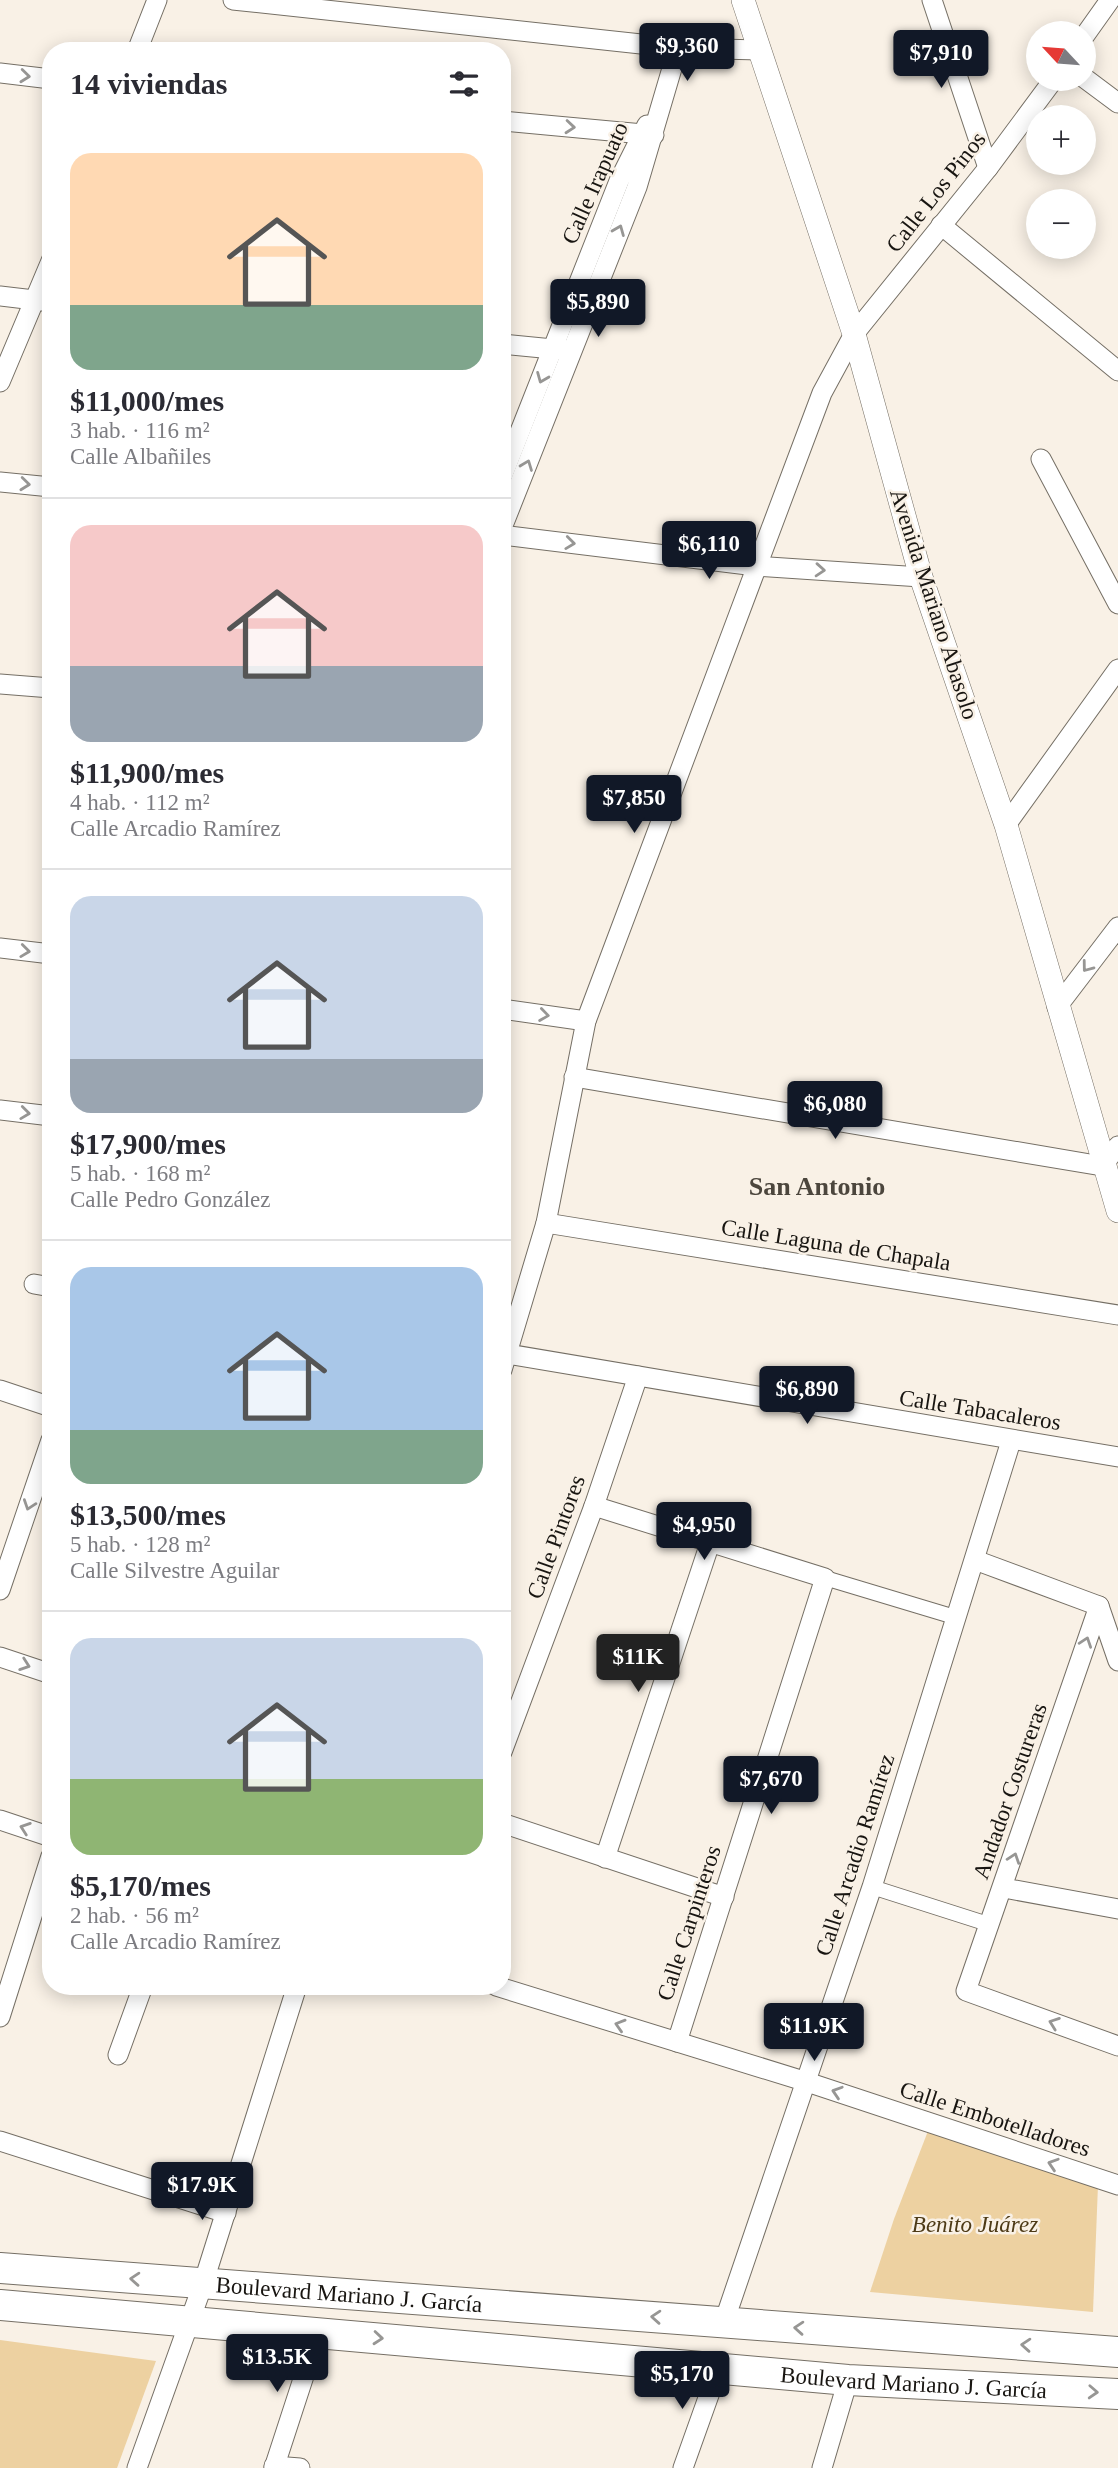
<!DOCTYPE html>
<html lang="es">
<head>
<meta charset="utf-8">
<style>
  :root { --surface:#fff; --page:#f7f7f7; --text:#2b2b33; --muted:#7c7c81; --line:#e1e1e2; --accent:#111827 }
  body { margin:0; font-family:"Times New Roman",serif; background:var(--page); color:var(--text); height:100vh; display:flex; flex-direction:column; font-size:26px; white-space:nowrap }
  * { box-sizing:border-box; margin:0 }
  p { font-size:23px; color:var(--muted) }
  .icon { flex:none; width:38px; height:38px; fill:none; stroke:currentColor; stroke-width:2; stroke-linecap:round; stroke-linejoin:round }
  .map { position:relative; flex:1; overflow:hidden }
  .details { position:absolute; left:42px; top:42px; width:469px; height:1953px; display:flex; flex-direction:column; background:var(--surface); border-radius:28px; box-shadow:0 4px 18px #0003 }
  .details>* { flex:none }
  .needle { width:46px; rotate:296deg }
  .controls { position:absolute; left:1026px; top:21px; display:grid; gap:14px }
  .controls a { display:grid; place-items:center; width:70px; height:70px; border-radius:50%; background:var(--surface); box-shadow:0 4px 18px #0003; font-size:35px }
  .price { position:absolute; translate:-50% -60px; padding:0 16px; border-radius:7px; background:var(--accent); color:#fff; font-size:23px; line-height:46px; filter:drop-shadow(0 2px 4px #0008) }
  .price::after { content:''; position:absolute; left:50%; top:42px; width:21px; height:16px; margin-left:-10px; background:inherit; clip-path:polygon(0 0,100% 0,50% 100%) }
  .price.on { background:#222; color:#fff }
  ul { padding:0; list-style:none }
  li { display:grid; align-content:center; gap:14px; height:371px; padding:0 28px }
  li+li { border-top:2px solid var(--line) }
  li span { display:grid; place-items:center; height:217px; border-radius:21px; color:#555 }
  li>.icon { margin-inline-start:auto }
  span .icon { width:126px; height:126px; fill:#fffc; stroke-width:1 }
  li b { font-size:30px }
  h2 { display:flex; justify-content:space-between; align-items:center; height:84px; padding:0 28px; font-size:30px }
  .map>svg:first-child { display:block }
  .green { fill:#edd1a1 }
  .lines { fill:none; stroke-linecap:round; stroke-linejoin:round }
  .pedestrian-casing { stroke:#756f65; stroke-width:16 }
  .minor-casing { stroke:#756f65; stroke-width:21 }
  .tertiary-casing { stroke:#756f65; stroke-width:24 }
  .primary-casing { stroke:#756f65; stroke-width:32 }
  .pedestrian { stroke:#fff; stroke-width:14 }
  .minor { stroke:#fff; stroke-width:19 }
  .tertiary { stroke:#fff; stroke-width:23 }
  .primary { stroke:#fff; stroke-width:30 }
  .oneway { stroke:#979694 }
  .labels { text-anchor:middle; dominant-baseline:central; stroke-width:5; stroke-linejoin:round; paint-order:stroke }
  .street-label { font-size:23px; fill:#181511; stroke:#f9f1e6 }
  .park-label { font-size:23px; font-style:italic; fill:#4d3a16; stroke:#f9f1e6 }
  .quarter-label { font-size:26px; font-weight:bold; fill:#4c463d; stroke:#f9f1e6 }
</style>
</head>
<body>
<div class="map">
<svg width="1118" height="2468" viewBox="0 0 1118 2468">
  <rect width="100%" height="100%" fill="#f9f1e6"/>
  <!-- green -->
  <g class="green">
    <path d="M 928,2131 L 1098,2185 L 1093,2312 L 870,2292 L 894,2219 Z"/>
    <path d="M 0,2340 L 156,2361 L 117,2468 L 0,2468 Z"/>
  </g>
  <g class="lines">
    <defs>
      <g id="pedestrian">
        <path d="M 825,1578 L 958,1618"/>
        <path d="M 872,1887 L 991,1925"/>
      </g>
      <g id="minor">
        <path d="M 233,0 L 678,48 L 760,50"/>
        <path d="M 932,0 L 988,168"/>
        <path d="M 1083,38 L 1110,0"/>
        <path d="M 137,51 L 157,0"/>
        <path d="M 0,73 L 51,79"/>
        <path d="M 1083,77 L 1118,103"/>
        <path d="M 502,121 L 654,135"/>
        <path d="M 941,225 L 1118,371"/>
        <path d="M 0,296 L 51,302"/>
        <path d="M 502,344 L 563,350"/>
        <path d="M 0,382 L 51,261"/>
        <path d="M 1041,459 L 1118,604"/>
        <path d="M 502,477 L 619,181 L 647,125"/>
        <path d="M 0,482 L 51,487"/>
        <path d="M 502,528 L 637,187 L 678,48"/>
        <path d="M 502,535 L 756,566 L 921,577"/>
        <path d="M 0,684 L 51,688"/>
        <path d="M 1006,825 L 1118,669"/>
        <path d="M 0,948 L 51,954"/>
        <path d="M 1057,1007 L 1118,927"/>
        <path d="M 502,1009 L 586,1021"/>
        <path d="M 574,1077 L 1102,1166 L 1118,1146"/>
        <path d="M 0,1110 L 51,1116"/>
        <path d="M 546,1223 L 1118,1315"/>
        <path d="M 34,1284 L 51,1287"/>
        <path d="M 502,1353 L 1118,1457"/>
        <path d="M 502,1370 L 546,1223 L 586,1021 L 822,393 L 854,334 L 988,168 L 1054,79"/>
        <path d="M 0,1390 L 51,1407"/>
        <path d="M 594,1506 L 825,1578 L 677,2042"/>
        <path d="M 975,1560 L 1099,1606 L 1118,1661"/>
        <path d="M 0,1590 L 51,1440"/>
        <path d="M 1099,1606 L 966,1991 L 1118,2046"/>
        <path d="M 0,1657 L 51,1674"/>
        <path d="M 502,1752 L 594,1506 L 638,1376"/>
        <path d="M 0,1820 L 51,1837"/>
        <path d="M 502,1823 L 724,1897"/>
        <path d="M 605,1858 L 710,1543"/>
        <path d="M 1004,1888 L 1118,1909"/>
        <path d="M 496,1986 L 807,2082 L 1118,2185"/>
        <path d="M 0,2017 L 51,1856"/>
        <path d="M 118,2055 L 143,1986"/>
        <path d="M 0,2141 L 226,2213"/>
        <path d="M 724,2322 L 872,1887 L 1011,1441"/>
        <path d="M 274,2466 L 300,2468"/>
        <path d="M 137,2468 L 203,2284 L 297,1986"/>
        <path d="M 274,2468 L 318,2333"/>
        <path d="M 683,2468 L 719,2367"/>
        <path d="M 822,2468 L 848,2380"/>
      </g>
      <path id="tertiary" d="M 743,0 L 854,334 L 921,577 L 1006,825 L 1118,1211"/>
      <g id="primary">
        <path id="s1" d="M 0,2268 L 1118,2352"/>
        <path id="s2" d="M 0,2305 L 848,2380 L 1118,2394"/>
      </g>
    </defs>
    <!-- pedestrian casing -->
    <use href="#pedestrian" class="pedestrian-casing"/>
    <!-- minor casing -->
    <use href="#minor" class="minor-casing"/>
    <!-- tertiary casing -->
    <use href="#tertiary" class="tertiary-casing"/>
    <!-- primary casing -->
    <use href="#primary" class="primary-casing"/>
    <!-- pedestrian -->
    <use href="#pedestrian" class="pedestrian"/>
    <!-- minor -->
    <use href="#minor" class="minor"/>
    <!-- tertiary -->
    <use href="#tertiary" class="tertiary"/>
    <!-- primary -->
    <use href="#primary" class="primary"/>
  </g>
  <!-- one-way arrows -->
  <defs><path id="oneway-chevron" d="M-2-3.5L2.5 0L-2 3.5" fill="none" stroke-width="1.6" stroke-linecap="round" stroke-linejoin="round" transform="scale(1.75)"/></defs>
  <g class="oneway">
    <use href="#oneway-chevron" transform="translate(25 76) rotate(6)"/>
    <use href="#oneway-chevron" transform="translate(570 127) rotate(5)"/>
    <use href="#oneway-chevron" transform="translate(619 230) rotate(-68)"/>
    <use href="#oneway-chevron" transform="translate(542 378) rotate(112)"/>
    <use href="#oneway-chevron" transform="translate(527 465) rotate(-69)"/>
    <use href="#oneway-chevron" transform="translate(25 484) rotate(6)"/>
    <use href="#oneway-chevron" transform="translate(570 543) rotate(7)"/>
    <use href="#oneway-chevron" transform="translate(820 570) rotate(4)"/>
    <use href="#oneway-chevron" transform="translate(25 951) rotate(7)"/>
    <use href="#oneway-chevron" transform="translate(1087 967) rotate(127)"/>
    <use href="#oneway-chevron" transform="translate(544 1015) rotate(8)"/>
    <use href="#oneway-chevron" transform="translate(25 1113) rotate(7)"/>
    <use href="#oneway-chevron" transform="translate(29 1505) rotate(109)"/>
    <use href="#oneway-chevron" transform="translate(1086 1642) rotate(-71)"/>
    <use href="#oneway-chevron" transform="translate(25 1665) rotate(19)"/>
    <use href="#oneway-chevron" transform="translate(25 1828) rotate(-161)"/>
    <use href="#oneway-chevron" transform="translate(1014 1858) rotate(-71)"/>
    <use href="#oneway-chevron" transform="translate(1054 2023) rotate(-160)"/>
    <use href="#oneway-chevron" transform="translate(620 2025) rotate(-163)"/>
    <use href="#oneway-chevron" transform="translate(837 2092) rotate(-162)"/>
    <use href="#oneway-chevron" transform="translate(1053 2164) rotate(-162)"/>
    <use href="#oneway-chevron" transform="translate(135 2279) rotate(-176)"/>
    <use href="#oneway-chevron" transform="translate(656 2317) rotate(-176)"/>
    <use href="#oneway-chevron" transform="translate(799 2328) rotate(-176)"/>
    <use href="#oneway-chevron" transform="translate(378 2338) rotate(5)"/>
    <use href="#oneway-chevron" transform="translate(1026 2345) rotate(-176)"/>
    <use href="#oneway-chevron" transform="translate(1093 2392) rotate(3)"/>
  </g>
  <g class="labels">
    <!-- street labels -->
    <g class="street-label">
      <text transform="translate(595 183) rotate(-66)">Calle Irapuato</text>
      <text transform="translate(936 192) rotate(-52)">Calle Los Pinos</text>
      <text transform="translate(934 604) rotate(72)">Avenida Mariano Abasolo</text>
      <text transform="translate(836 1245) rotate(9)">Calle Laguna de Chapala</text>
      <text transform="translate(980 1410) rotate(9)">Calle Tabacaleros</text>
      <text transform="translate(556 1537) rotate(-70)">Calle Pintores</text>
      <text transform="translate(1010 1791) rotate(-71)">Andador Costureras</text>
      <text transform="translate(855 1855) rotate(-72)">Calle Arcadio Ramírez</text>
      <text transform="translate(689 1923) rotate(-72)">Calle Carpinteros</text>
      <text transform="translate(995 2119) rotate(18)">Calle Embotelladores</text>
      <text stroke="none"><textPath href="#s1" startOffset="350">Boulevard Mariano J. García</textPath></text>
      <text stroke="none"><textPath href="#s2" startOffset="917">Boulevard Mariano J. García</textPath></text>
    </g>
    <!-- park labels -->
    <g class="park-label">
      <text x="975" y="2224">Benito Juárez</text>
    </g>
    <!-- quarter labels -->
    <g class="quarter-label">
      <text x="817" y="1186">San Antonio</text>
    </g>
  </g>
</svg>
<div class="controls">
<a><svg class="needle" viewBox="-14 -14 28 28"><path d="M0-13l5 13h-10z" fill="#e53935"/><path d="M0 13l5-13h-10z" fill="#7c7c81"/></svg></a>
<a>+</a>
<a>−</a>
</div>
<b class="price" style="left:687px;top:83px">$9,360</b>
<b class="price" style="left:941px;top:90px">$7,910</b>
<b class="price" style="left:598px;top:339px">$5,890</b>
<b class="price" style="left:709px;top:581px">$6,110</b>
<b class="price" style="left:634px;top:835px">$7,850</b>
<b class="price" style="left:835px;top:1141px">$6,080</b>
<b class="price" style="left:807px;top:1426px">$6,890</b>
<b class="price" style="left:704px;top:1562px">$4,950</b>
<b class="price on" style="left:638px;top:1694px">$11K</b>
<b class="price" style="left:771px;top:1816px">$7,670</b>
<b class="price" style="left:814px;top:2063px">$11.9K</b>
<b class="price" style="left:202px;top:2222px">$17.9K</b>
<b class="price" style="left:277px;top:2394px">$13.5K</b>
<b class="price" style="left:682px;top:2411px">$5,170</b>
<section class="details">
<h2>14 viviendas<svg class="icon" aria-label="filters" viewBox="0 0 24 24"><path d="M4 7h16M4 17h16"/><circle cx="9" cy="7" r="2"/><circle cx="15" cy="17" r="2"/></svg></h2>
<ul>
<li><span style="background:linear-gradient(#ffd9b3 70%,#7fa58c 0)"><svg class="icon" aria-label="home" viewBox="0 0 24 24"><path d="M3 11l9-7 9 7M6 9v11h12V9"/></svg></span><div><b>$11,000/mes</b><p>3 hab. · 116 m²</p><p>Calle Albañiles</p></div></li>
<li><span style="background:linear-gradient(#f6c9c9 65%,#9aa5b1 0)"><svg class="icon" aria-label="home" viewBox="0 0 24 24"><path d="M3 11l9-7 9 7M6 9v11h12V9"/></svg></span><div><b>$11,900/mes</b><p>4 hab. · 112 m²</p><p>Calle Arcadio Ramírez</p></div></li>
<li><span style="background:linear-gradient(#c9d6e8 75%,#9aa5b1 0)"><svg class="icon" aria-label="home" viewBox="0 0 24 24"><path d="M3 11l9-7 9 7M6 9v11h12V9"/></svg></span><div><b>$17,900/mes</b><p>5 hab. · 168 m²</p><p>Calle Pedro González</p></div></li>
<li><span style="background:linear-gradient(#a9c7e8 75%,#7fa58c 0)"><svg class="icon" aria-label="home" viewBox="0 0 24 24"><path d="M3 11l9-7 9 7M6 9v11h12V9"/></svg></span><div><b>$13,500/mes</b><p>5 hab. · 128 m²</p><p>Calle Silvestre Aguilar</p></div></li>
<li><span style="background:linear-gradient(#c9d6e8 65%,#8fb573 0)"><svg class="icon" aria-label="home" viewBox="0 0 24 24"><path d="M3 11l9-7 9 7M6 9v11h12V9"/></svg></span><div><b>$5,170/mes</b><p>2 hab. · 56 m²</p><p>Calle Arcadio Ramírez</p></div></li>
</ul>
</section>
</div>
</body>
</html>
